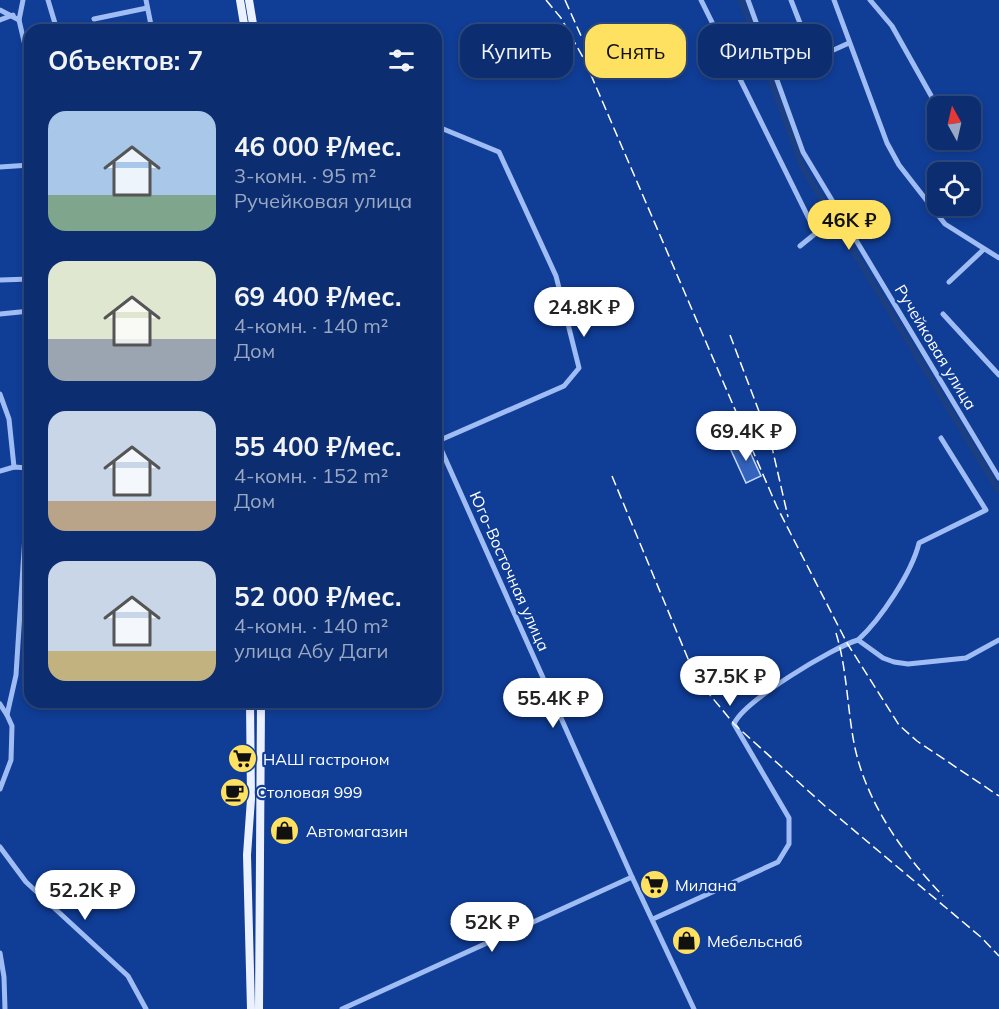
<!DOCTYPE html>
<html lang="ru">
<head>
<meta charset="utf-8">
<style>
  :root { --surface:#0c2e70; --page:#1a3a78; --text:#f1f3f6; --muted:#9aa8c3; --line:#2c4a83; --accent:#ffe162 }
  body { margin:0; font-family:Mulish,sans-serif; background:var(--page); color:var(--text); height:100vh; display:flex; flex-direction:column; font-size:22px; white-space:nowrap }
  * { box-sizing:border-box; margin:0 }
  p { font-size:20px; color:var(--muted) }
  .icon { flex:none; width:33px; height:33px; fill:none; stroke:currentColor; stroke-width:2; stroke-linecap:round; stroke-linejoin:round }
  .map { position:relative; flex:1; overflow:hidden }
  .details { position:absolute; left:24px; top:24px; width:418px; height:684px; display:flex; flex-direction:column; background:var(--surface); border-radius:18px; box-shadow:0 3px 9px #0003,0 0 0 2px var(--line) }
  .details>* { flex:none }
  .banner { position:absolute; left:460px; top:24px; width:448px; height:54px; display:flex; gap:12px }
  .needle { width:39px; rotate:352deg }
  .fabs { position:absolute; left:927px; top:96px; display:grid; gap:12px }
  .fabs a { display:grid; place-items:center; width:54px; height:54px; border-radius:12px; background:var(--surface); box-shadow:0 3px 9px #0003,0 0 0 2px var(--line); font-size:30px }
  .price { position:absolute; translate:-50% -51px; padding:0 14px; border-radius:21px; background:#fff; color:#222; font-size:20px; line-height:39px; filter:drop-shadow(0 2px 3px #0008) }
  .price::after { content:''; position:absolute; left:50%; top:36px; width:18px; height:14px; margin-left:-9px; background:inherit; clip-path:polygon(0 0,100% 0,50% 100%) }
  .price.on { background:var(--accent); color:#111 }
  ul { padding:0; list-style:none }
  li { display:flex; align-items:center; gap:18px; height:150px; padding:0 24px }
  li span { display:grid; place-items:center; flex:none; width:168px; height:120px; border-radius:18px; color:#555 }
  li>.icon { margin-inline-start:auto }
  span .icon { width:72px; height:72px; fill:#fffc; stroke-width:1 }
  li b { font-size:26px }
  h2 { display:flex; justify-content:space-between; align-items:center; height:72px; padding:0 24px; font-size:26px }
  .pill { padding:0 21px; border-radius:18px; background:var(--surface); box-shadow:0 3px 9px #0003,0 0 0 2px var(--line); font-size:21px; line-height:54px }
  .pill.on { background:var(--accent); color:#111 }
  .map>svg:first-child { display:block }
  .lines { fill:none; stroke-linecap:round; stroke-linejoin:round }
  .canal { stroke:#1c3f82; stroke-width:6 }
  .building { fill:#3463bd; stroke:#c7dafe; stroke-width:1.5 }
  .street { stroke:#9fbdf4; stroke-width:5 }
  .primary { stroke:#ecf1ff; stroke-width:8 }
  .rail { stroke:#fff; stroke-width:1.5; stroke-dasharray:10 4.5; stroke-linecap:butt }
  .labels { text-anchor:middle; dominant-baseline:central; stroke-width:4.5; stroke-linejoin:round; paint-order:stroke }
  .street-label { font-size:16px; fill:#fff; stroke:#103d96 }
  .poi-label { font-size:16px; fill:#fff; stroke:#103d96; text-anchor:start }
</style>
</head>
<body>
<div class="map">
<svg width="999" height="1009" viewBox="0 0 999 1009">
  <rect width="100%" height="100%" fill="#103d96"/>
  <g class="lines">
    <!-- canal -->
    <path class="canal" d="M 741,0 L 803,168 L 999,491"/>
  </g>
  <!-- building -->
  <g class="building">
    <path d="M 745,441 L 761,476 L 746,483 L 730,448 Z"/>
    <path d="M 476,913 L 481,923 L 475,928 L 476,930 L 464,935 L 456,934 L 451,924 Z"/>
  </g>
  <g class="lines">
    <!-- street -->
    <g class="street">
      <path d="M 23,0 L 19,20 L 30,67"/>
      <path d="M 48,0 L 57,30"/>
      <path d="M 146,0 L 152,30"/>
      <path d="M 701,0 L 816,233 L 800,246"/>
      <path d="M 748,0 L 803,152 L 999,478"/>
      <path d="M 791,0 L 814,59"/>
      <path d="M 834,0 L 887,143 L 899,165 L 945,224 L 999,258"/>
      <path d="M 870,0 L 892,26 L 938,108"/>
      <path d="M 0,10 L 19,20"/>
      <path d="M 94,19 L 147,8"/>
      <path d="M 0,20 L 13,15"/>
      <path d="M 776,76 L 849,43"/>
      <path d="M 436,126 L 499,152 L 556,276 L 579,368 L 564,386 L 438,441"/>
      <path d="M 0,167 L 30,165"/>
      <path d="M 0,280 L 30,279"/>
      <path d="M 949,282 L 983,250"/>
      <path d="M 0,314 L 30,311"/>
      <path d="M 943,314 L 999,375"/>
      <path d="M 0,394 L 9,419 L 14,467"/>
      <path d="M 436,438 L 632,877 L 694,1009"/>
      <path d="M 0,471 L 14,467 L 28,468"/>
      <path d="M 858,640 C 881,619 912,572 919,543 L 986,510 L 941,438"/>
      <path d="M 0,704 L 7,715"/>
      <path d="M 0,789 L 11,760 L 12,726 L 7,715 L 16,675 L 27,504 L 26,468"/>
      <path d="M 0,847 L 26,882 L 128,976 L 146,1009"/>
      <path d="M 653,919 L 778,862 L 789,844 L 789,818 L 734,724 C 744,701 833,647 858,640 L 883,658 L 894,662 L 908,664 L 966,658 L 999,640"/>
      <path d="M 0,953 L 4,977 L 5,1009"/>
      <path d="M 342,1009 L 632,877"/>
    </g>
    <!-- primary -->
    <g class="primary">
      <path d="M 240,0 L 245,30"/>
      <path d="M 249,0 L 254,30"/>
      <path d="M 250,702 L 251,799 L 247,855 L 251,1009"/>
      <path d="M 259,1009 L 261,702"/>
    </g>
    <!-- rail -->
    <g class="rail">
      <path d="M 546,0 L 561,18 L 585,61 L 777,507 L 847,643 L 899,725 L 917,741 L 999,796"/>
      <path d="M 565,0 L 582,38"/>
      <path d="M 730,335 L 771,443 L 788,517"/>
      <path d="M 612,476 L 696,678 L 734,724 L 825,806 L 982,938 L 999,956"/>
      <path d="M 836,633 C 847,669 847,706 854,743 C 865,801 903,854 943,896"/>
    </g>
  </g>
  <!-- icons -->
  <defs>
    <symbol id="supermarket-disc" viewBox="-11 -11 22 22"><circle r="9.5" fill="#ffe162" stroke="#103d96"/><path d="M-6-5.5h2.5l.6 2H6L4.5 2H-2.5L-4.4-4H-6ZM-1.5 3.2a1.3 1.3 0 1 0 .1 0ZM3 3.2a1.3 1.3 0 1 0 .1 0Z" fill="#111"/></symbol>
    <symbol id="cafe-disc" viewBox="-11 -11 22 22"><circle r="9.5" fill="#ffe162" stroke="#103d96"/><path d="M-5.5-4.5H6V0H3Q3 3.5 0 3.5H-2.5Q-5.5 3.5-5.5 0ZM3-3.2v2h1.7v-2ZM-6 4.5H4V6H-6Z" fill="#111"/></symbol>
    <symbol id="shop-disc" viewBox="-11 -11 22 22"><circle r="9.5" fill="#ffe162" stroke="#103d96"/><path d="M-5-2.5h2.3a2.7 3.5 0 0 1 5.4 0H5L5.5 6h-11ZM-1.5-2.5h3a1.5 2.3 0 0 0-3 0Z" fill="#111"/></symbol>
  </defs>
  <g fill-rule="evenodd">
    <use href="#supermarket-disc" x="226" y="742" width="33" height="33"/>
    <use href="#cafe-disc" x="218" y="776" width="33" height="33"/>
    <use href="#shop-disc" x="268" y="814" width="33" height="33"/>
    <use href="#supermarket-disc" x="638" y="868" width="33" height="33"/>
    <use href="#shop-disc" x="670" y="924" width="33" height="33"/>
  </g>
  <g class="labels">
    <!-- street labels -->
    <g class="street-label">
      <text transform="translate(936 347) rotate(59)">Ручейковая улица</text>
      <text transform="translate(510 571) rotate(66)">Юго-Восточная улица</text>
    </g>
    <!-- poi labels -->
    <g class="poi-label">
      <text x="263" y="759">НАШ гастроном</text>
      <text x="256" y="792">Столовая 999</text>
      <text x="306" y="831">Автомагазин</text>
      <text x="675" y="885">Милана</text>
      <text x="707" y="941">Мебельснаб</text>
    </g>
  </g>
</svg>
<div class="fabs">
<a><svg class="needle" viewBox="-14 -14 28 28"><path d="M0-13l5 13h-10z" fill="#e53935"/><path d="M0 13l5-13h-10z" fill="#9aa8c3"/></svg></a>
<a><svg class="icon" aria-label="locate" viewBox="0 0 24 24"><circle cx="12" cy="12" r="6"/><path d="M12 2v4M12 18v4M2 12h4M18 12h4"/></svg></a>
</div>
<b class="price on" style="left:849px;top:251px">46K ₽</b>
<b class="price" style="left:584px;top:338px">24.8K ₽</b>
<b class="price" style="left:746px;top:462px">69.4K ₽</b>
<b class="price" style="left:730px;top:707px">37.5K ₽</b>
<b class="price" style="left:553px;top:729px">55.4K ₽</b>
<b class="price" style="left:85px;top:921px">52.2K ₽</b>
<b class="price" style="left:492px;top:953px">52K ₽</b>
<div class="banner">
<a class="pill">Купить</a>
<a class="pill on">Снять</a>
<a class="pill">Фильтры</a>
</div>
<section class="details">
<h2>Объектов: 7<svg class="icon" aria-label="filters" viewBox="0 0 24 24"><path d="M4 7h16M4 17h16"/><circle cx="9" cy="7" r="2"/><circle cx="15" cy="17" r="2"/></svg></h2>
<ul>
<li><span style="background:linear-gradient(#a9c7e8 70%,#7fa58c 0)"><svg class="icon" aria-label="home" viewBox="0 0 24 24"><path d="M3 11l9-7 9 7M6 9v11h12V9"/></svg></span><div><b>46 000 ₽/мес.</b><p>3-комн. · 95 m²</p><p>Ручейковая улица</p></div></li>
<li><span style="background:linear-gradient(#dfe7d0 65%,#9aa5b1 0)"><svg class="icon" aria-label="home" viewBox="0 0 24 24"><path d="M3 11l9-7 9 7M6 9v11h12V9"/></svg></span><div><b>69 400 ₽/мес.</b><p>4-комн. · 140 m²</p><p>Дом</p></div></li>
<li><span style="background:linear-gradient(#c9d6e8 75%,#b9a48a 0)"><svg class="icon" aria-label="home" viewBox="0 0 24 24"><path d="M3 11l9-7 9 7M6 9v11h12V9"/></svg></span><div><b>55 400 ₽/мес.</b><p>4-комн. · 152 m²</p><p>Дом</p></div></li>
<li><span style="background:linear-gradient(#c9d6e8 75%,#c2b280 0)"><svg class="icon" aria-label="home" viewBox="0 0 24 24"><path d="M3 11l9-7 9 7M6 9v11h12V9"/></svg></span><div><b>52 000 ₽/мес.</b><p>4-комн. · 140 m²</p><p>улица Абу Даги</p></div></li>
</ul>
</section>
</div>
</body>
</html>
